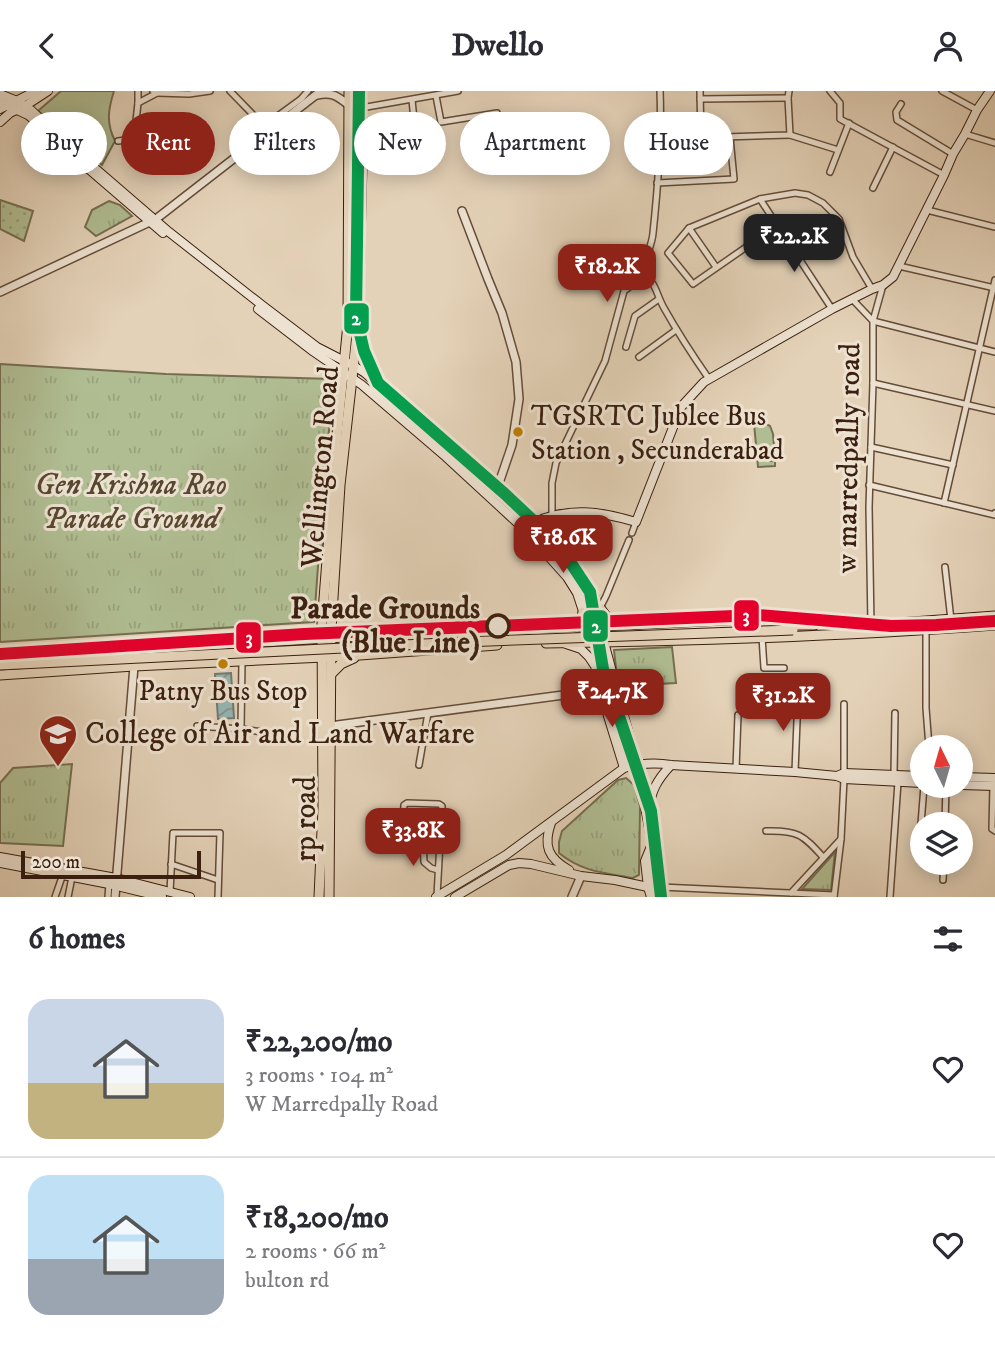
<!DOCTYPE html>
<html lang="en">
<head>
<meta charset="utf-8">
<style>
  :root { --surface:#fff; --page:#f2f2f3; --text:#2b2b33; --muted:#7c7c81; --line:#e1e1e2; --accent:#8f2418 }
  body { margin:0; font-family:"IM FELL DW Pica",serif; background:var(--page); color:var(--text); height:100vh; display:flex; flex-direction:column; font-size:26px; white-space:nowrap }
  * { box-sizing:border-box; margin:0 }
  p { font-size:23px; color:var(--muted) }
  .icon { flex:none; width:38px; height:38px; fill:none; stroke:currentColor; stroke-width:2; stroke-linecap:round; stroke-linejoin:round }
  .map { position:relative; height:806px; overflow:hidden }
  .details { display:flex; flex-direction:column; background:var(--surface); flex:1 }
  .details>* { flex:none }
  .guide { position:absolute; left:21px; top:21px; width:954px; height:63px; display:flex; gap:14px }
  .needle { width:46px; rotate:355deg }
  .tools { position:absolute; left:910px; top:644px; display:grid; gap:14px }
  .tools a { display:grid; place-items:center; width:63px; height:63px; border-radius:50%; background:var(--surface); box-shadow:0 4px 18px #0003; font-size:35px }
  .scale { position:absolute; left:21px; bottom:18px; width:180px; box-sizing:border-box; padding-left:7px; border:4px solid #3b200f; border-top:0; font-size:19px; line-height:24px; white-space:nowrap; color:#3b200f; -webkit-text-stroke:5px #ede2d1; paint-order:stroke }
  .price { position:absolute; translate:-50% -60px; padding:0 16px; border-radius:14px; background:var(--accent); color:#fff; font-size:23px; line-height:46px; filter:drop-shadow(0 2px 4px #0008) }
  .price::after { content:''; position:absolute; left:50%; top:42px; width:21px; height:16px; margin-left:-10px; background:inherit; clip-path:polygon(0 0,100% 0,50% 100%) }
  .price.current { background:#222; color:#fff }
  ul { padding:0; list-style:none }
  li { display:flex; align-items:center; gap:21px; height:175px; padding:0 28px }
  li+li { border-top:2px solid var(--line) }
  li span { display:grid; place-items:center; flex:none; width:196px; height:140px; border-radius:21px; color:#555 }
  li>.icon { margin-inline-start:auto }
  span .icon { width:84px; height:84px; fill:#fffc; stroke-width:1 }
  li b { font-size:30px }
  h2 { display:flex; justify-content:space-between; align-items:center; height:84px; padding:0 28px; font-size:30px }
  .pill { padding:0 24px; border-radius:32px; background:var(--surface); box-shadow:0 4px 18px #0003; font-size:24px; line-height:63px }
  .pill.current { background:var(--accent); color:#fff }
  header { display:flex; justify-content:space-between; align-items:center; height:91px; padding:0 28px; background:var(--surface); font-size:32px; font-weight:700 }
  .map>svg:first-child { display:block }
  .grass { fill:#b0bd92; stroke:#766e50; stroke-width:2 }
  .park { fill:url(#park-tufts); stroke:#766e50; stroke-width:2 }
  .garden { fill:url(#garden-dots); stroke:#766e50; stroke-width:2 }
  .water { fill:url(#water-waves); stroke:#727a73; stroke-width:2 }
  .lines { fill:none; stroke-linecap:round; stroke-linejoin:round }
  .minor-casing { stroke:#654c39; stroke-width:8 }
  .tertiary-casing { stroke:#654c39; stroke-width:10 }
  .secondary-casing { stroke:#3b200f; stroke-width:10 }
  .primary-casing { stroke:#3b200f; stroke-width:11 }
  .minor { stroke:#ede2d1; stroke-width:5 }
  .tertiary { stroke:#ede2d1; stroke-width:7 }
  .secondary { stroke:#ede2d1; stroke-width:8 }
  .primary { stroke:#e4d2b8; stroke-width:9 }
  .primary-bridge-casing { stroke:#3b200f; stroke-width:11; stroke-linecap:butt }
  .primary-bridge { stroke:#e4d2b8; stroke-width:9 }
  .metro-1-casing { stroke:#ede2d1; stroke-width:18 }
  .metro-2-casing { stroke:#ede2d1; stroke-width:18 }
  .metro-1 { stroke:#e4002b; stroke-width:12 }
  .metro-2 { stroke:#039f4e; stroke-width:12 }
  .bus-dot { fill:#bf7e04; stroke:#ede2d1; stroke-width:2.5 }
  .stop-dot { fill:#ede2d1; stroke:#3b200f; stroke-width:3.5 }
  .labels { text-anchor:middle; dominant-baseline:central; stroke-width:6; stroke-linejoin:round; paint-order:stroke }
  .bus-label { font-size:28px; fill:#3b200f; stroke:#ede2d1; text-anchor:start }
  .street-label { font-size:30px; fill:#3b200f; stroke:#ede2d1 }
  .park-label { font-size:30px; font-style:italic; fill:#584730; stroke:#ede2d1 }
  .stop-label { font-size:30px; font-weight:bold; fill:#3b200f; stroke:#ede2d1; text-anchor:end }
  .poi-label { font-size:30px; fill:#3b200f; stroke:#ede2d1; text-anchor:start }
  .line-badge { stroke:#ede2d1; stroke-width:2.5 }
  .badge-label { font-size:19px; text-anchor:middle; font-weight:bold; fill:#fff }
</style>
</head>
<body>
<header><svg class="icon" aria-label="back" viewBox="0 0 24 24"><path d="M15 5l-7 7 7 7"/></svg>Dwello<svg class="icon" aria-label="person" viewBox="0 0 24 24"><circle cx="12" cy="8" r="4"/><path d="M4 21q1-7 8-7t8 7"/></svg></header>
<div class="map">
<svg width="995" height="806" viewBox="0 0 995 806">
  <defs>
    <pattern id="park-tufts" width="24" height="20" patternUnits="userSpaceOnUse" patternTransform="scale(1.75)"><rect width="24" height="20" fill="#b0bd92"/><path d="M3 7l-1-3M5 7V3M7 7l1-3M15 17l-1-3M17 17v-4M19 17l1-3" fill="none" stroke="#98a27d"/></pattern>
    <pattern id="garden-dots" width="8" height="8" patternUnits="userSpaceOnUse" patternTransform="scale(1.75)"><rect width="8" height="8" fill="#b0bd92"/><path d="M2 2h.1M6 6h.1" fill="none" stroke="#98a27d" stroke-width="1.8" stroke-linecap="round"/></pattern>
    <pattern id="water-waves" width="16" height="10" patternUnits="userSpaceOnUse" patternTransform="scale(1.75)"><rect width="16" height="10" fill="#97b6b6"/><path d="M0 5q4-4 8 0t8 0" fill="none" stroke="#7c9492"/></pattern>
  </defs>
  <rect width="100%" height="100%" fill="#e4d2b8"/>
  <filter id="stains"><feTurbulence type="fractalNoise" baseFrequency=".00286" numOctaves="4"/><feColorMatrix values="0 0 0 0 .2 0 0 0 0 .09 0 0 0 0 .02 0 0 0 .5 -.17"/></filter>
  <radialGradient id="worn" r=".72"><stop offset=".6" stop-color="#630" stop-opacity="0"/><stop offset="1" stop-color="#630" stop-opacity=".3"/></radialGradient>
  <!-- grass -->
  <g class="grass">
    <path d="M 61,0 L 114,0 C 108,19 106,32 115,50 L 102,74 L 38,20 Z"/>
    <path d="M 355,0 L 357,0 L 354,262 L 352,264 Z"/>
  </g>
  <!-- park -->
  <g class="park">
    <path d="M 109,110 L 120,114 L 132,125 L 96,145 L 85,136 L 92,119 Z"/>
    <path d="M 0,273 L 166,283 L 333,288 L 324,405 L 319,411 L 319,416 L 323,421 L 322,426 L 325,427 L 322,461 L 319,461 L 314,531 L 0,551 Z"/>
    <path d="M 762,331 L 770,335 L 773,343 L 774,356 L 770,357 L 770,370 L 775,370 L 775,375 L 758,376 L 754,332 Z"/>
    <path d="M 672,556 L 676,592 L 618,595 L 614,559 Z"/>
    <path d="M 72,673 L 63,755 L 0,752 L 0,692 L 13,677 Z"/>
    <path d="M 626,687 L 634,694 L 640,715 L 639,784 L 633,787 C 605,782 582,781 559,762 L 559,751 L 562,740 L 618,689 Z"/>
    <path d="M 835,761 L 831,799 L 802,798 Z"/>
  </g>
  <!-- garden -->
  <path class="garden" d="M 0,109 L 33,120 L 24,150 L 0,138 Z"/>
  <!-- water -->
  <path class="water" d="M 231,582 L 234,627 L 218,628 L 215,583 Z"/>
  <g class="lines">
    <defs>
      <g id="minor">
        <path d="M 138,0 L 138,12"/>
        <path d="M 230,0 L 264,35 L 301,8 L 308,0"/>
        <path d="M 700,0 L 701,47"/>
        <path d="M 830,0 L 840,12 L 840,28 L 944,84"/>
        <path d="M 942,0 L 977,19"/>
        <path d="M 157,2 L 189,3 L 210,0"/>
        <path d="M 436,5 L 441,31 L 497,22"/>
        <path d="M 700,8 L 788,7"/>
        <path d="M 412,9 L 414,29"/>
        <path d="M 901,13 L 896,21 L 897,29 L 953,63"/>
        <path d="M 361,17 L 458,0"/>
        <path d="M 965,43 L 995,52"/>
        <path d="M 790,44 L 838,59"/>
        <path d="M 661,48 L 790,44 L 788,7 L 789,0"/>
        <path d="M 118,50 L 134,48 L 138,12 L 157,2 L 153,0"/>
        <path d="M 830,81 L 849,32"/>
        <path d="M 657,92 L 734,88 L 730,47"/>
        <path d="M 873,97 L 893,56"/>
        <path d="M 760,108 L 832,218"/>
        <path d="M 927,119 L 995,136"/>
        <path d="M 778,134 L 693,193 L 668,162 L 689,137 L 760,108 L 795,102 L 808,104 L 823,112 L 839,128 L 853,166 L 872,198"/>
        <path d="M 689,137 L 716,176"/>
        <path d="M 899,175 L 995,197"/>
        <path d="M 645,184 C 656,192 657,205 664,217 C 678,242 693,265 709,288"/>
        <path d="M 883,194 L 873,230 L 995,261"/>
        <path d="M 852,208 L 873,230 L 873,292 L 869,416 L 871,534"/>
        <path d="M 626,256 L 635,225 L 659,208"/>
        <path d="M 639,266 L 676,239"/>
        <path d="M 873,292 L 995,320"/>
        <path d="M 871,356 L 953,374"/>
        <path d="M 869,394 L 995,424 L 995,422"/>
        <path d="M 944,412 L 995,189"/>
        <path d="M 552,423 L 552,392 L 556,372 L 605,270 L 624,200 L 645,184 C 642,169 652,157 653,142 C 658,95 662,47 660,0"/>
        <path d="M 632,442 L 636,431"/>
        <path d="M 945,476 L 951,529"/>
        <path d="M 600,517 L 606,505 L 629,449"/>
        <path d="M 926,539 L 926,617 L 929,656"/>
        <path d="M 762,546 L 764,577 L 784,577"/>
        <path d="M 197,635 L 241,638 L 270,642"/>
        <path d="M 241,638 L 242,570"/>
        <path d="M 419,674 L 428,622"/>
        <path d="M 736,678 L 738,624"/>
        <path d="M 795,681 L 798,604"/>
        <path d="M 894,683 L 895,622"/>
        <path d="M 993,695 L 992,738 L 995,740"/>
        <path d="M 921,733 L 924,695"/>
        <path d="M 945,733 L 946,695"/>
        <path d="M 766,740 C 798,739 803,744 823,766"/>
        <path d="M 423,751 L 424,771 L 431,777 L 438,779"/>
        <path d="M 171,773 L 218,789"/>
        <path d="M 943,789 L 944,772"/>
        <path d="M 661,796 L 834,804"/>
        <path d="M 170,801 L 173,742 L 220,742 L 218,806"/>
        <path d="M 791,802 L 841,748"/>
        <path d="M 437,805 L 442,715 L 439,713 L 407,712 L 404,714 L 402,749 L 439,752"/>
        <path d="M 55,806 L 63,783"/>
        <path d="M 68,806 L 72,786"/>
        <path d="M 108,806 L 109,793"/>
        <path d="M 834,806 L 841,748 L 844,688 L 844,613"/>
        <path d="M 890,806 L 898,691"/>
      </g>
      <g id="tertiary">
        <path d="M 317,4 C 333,1 337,5 350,15"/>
        <path d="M 462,120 L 488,188 L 502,222 L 516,271 L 519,308 L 512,354 L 497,398"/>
        <path d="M 0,201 L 156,128 L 321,0"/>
        <path d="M 330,635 L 601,599"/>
        <path d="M 115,806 L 134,575"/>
        <path d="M 572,806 L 581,785"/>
      </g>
      <g id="secondary">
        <path d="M 0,3 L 17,10 L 31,19 L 60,47 L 169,141 L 263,215 L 317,256 L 354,275 L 365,282 L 534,431 L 575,476 L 594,504 L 601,525 L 604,551 L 637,673 L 652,753 L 659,766 L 663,806"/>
        <path d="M 0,11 L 28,24 L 34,29"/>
        <path d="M 0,18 L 36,0"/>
        <path d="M 0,31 L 10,22 L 25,15 L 48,0"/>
        <path d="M 56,50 L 163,142"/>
        <path d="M 258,218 L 314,261 L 362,294 L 446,366 L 524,438 L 567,486 L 577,502 L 584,523 L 590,551"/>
        <path d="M 534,431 C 570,416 599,420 636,431 L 681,316 L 704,291 L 832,218 L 872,198 L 883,194 L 893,186 L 944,84 L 953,63 L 965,43 L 977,19 L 990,0"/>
        <path d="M 566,553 L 581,558 L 589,566 L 595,575 L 608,625 L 624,677"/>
        <path d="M 837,685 L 844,682 L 922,685"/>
        <path d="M 961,686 L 995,687"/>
        <path d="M 961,694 L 995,695"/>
        <path d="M 648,720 C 652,699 656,690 671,674"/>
        <path d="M 551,732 C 543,755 548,767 569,779"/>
        <path d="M 0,766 L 116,787 L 190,806"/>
        <path d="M 0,772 L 109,793 L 162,806"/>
        <path d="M 436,806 L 506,764 L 624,677 C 641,672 654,671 671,674 L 795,681 L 837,685 L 844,688 L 922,692"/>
        <path d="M 455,806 L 509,774 L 519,772 L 531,773 L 581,785 L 615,789 L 648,796 L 661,796"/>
        <path d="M 651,806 L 648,796 L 645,770 L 652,753"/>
      </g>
      <g id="primary">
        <path d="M 360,246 C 365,269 375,286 390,305"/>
        <path d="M 600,517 L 609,529 L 619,533"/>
        <path d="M 793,534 L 814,534"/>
        <path d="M 577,536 L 575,535 L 581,530 L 583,521"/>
        <path d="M 546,552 C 696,550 846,545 995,534"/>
        <path d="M 0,562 L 251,552 L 449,539 L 625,534 L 761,527 L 831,529 L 871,534 L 995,525"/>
        <path d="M 331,583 L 341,573 L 354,567"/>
        <path d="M 0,584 L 134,575 L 346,565 L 497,554"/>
        <path d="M 319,806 L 323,717 L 322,533 L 336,354 L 348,233 L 349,0"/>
        <path d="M 329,806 L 331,539 L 340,394 L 358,234 L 363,33 L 361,24 L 361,0"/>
      </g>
    </defs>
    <!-- minor casing -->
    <use href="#minor" class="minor-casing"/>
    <!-- tertiary casing -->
    <use href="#tertiary" class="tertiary-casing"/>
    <!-- secondary casing -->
    <use href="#secondary" class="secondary-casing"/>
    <!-- primary casing -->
    <use href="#primary" class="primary-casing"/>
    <!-- minor -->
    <use href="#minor" class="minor"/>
    <!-- tertiary -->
    <use href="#tertiary" class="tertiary"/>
    <!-- secondary -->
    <use href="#secondary" class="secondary"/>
    <!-- primary -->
    <use href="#primary" class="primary"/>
    <defs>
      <path id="primary-bridge" d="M 0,574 L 463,551 L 793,539"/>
    </defs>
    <!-- primary-bridge casing -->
    <use href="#primary-bridge" class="primary-bridge-casing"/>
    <!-- primary-bridge -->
    <use href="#primary-bridge" class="primary-bridge"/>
    <defs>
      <path id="metro-1" d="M 0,563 L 304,543 L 758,524 L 891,535 L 936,534 L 995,530"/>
      <path id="metro-2" d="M 359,0 L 356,226 L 364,260 L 378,292 L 505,403 L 559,454 L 590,501 L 603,578 L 651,720 L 661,806"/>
    </defs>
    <!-- metro-1 casing -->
    <use href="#metro-1" class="metro-1-casing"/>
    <!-- metro-2 casing -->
    <use href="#metro-2" class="metro-2-casing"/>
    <!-- metro-1 -->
    <use href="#metro-1" class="metro-1"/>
    <!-- metro-2 -->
    <use href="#metro-2" class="metro-2"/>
  </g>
  <!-- icons -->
  <defs>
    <symbol id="university-pin" viewBox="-11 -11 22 30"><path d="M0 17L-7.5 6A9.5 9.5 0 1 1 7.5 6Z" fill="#8f2418" stroke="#ede2d1"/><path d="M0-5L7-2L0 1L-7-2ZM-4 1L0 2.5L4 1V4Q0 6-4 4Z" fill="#fff"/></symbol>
  </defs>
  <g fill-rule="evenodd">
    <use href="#university-pin" x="36" y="621" width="44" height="60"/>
  </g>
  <!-- markers -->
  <g class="bus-dot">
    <circle cx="518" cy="341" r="6"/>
    <circle cx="223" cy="573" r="6"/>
  </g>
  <circle class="stop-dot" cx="498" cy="535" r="11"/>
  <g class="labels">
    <!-- bus labels -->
    <g class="bus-label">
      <text x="531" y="325">TGSRTC Jublee Bus<tspan x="531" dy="34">Station , Secunderabad</tspan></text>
      <text x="223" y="600" text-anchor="middle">Patny Bus Stop</text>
    </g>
    <!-- street labels -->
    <g class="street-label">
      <text transform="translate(849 367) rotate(-89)">w marredpally road</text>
      <text transform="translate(321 376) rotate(-85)">Wellington Road</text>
      <text transform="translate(306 728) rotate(-90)">rp road</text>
    </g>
    <!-- park labels -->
    <g class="park-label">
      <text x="131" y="394">Gen Krishna Rao<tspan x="131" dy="34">Parade Ground</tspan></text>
    </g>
    <!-- stop labels -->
    <g class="stop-label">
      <text x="480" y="518">Parade Grounds<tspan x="480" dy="34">(Blue Line)</tspan></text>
    </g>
    <!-- poi labels -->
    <g class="poi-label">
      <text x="85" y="643">College of Air and Land Warfare</text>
    </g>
  </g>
  <g class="line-badge">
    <rect x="343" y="211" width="27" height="33" rx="7" fill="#039f4e"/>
    <rect x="733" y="508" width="27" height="33" rx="7" fill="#e4002b"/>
    <rect x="582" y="518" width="27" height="34" rx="7" fill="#039f4e"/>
    <rect x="235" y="530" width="27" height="33" rx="7" fill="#e4002b"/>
  </g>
  <g class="badge-label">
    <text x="356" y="234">2</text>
    <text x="746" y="531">3</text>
    <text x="596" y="542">2</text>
    <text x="249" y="553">3</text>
  </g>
  <rect width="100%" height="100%" filter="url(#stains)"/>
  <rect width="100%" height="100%" fill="url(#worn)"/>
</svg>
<div class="tools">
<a><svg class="needle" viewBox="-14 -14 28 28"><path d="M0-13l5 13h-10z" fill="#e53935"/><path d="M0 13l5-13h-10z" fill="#7c7c81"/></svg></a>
<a><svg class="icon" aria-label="layers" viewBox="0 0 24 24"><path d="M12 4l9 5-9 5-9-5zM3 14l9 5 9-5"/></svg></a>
</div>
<div class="scale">200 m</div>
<b class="price current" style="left:794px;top:183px">₹22.2K</b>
<b class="price" style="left:607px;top:213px">₹18.2K</b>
<b class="price" style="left:563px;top:484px">₹18.6K</b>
<b class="price" style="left:612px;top:638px">₹24.7K</b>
<b class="price" style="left:783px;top:642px">₹31.2K</b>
<b class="price" style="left:413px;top:777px">₹33.8K</b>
<div class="guide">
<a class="pill">Buy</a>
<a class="pill current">Rent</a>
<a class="pill">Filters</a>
<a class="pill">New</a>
<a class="pill">Apartment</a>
<a class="pill">House</a>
</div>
</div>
<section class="details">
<h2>6 homes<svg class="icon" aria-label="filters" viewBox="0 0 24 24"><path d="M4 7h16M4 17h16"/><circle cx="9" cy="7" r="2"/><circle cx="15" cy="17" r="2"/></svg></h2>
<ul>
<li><span style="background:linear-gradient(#c9d6e8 60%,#c2b280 0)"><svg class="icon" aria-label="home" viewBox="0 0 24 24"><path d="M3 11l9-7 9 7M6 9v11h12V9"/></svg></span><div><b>₹22,200/mo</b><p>3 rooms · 104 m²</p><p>W Marredpally Road</p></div><svg class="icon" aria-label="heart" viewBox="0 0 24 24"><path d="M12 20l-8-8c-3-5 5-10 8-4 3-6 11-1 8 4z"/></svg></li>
<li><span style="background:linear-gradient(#bfe0f5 60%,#9aa5b1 0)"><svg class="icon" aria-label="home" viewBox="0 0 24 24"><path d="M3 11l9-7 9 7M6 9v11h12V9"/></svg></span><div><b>₹18,200/mo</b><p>2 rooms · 66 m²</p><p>bulton rd</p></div><svg class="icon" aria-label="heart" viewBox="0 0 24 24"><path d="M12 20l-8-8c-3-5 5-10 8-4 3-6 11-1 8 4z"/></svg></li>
</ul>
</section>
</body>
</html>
